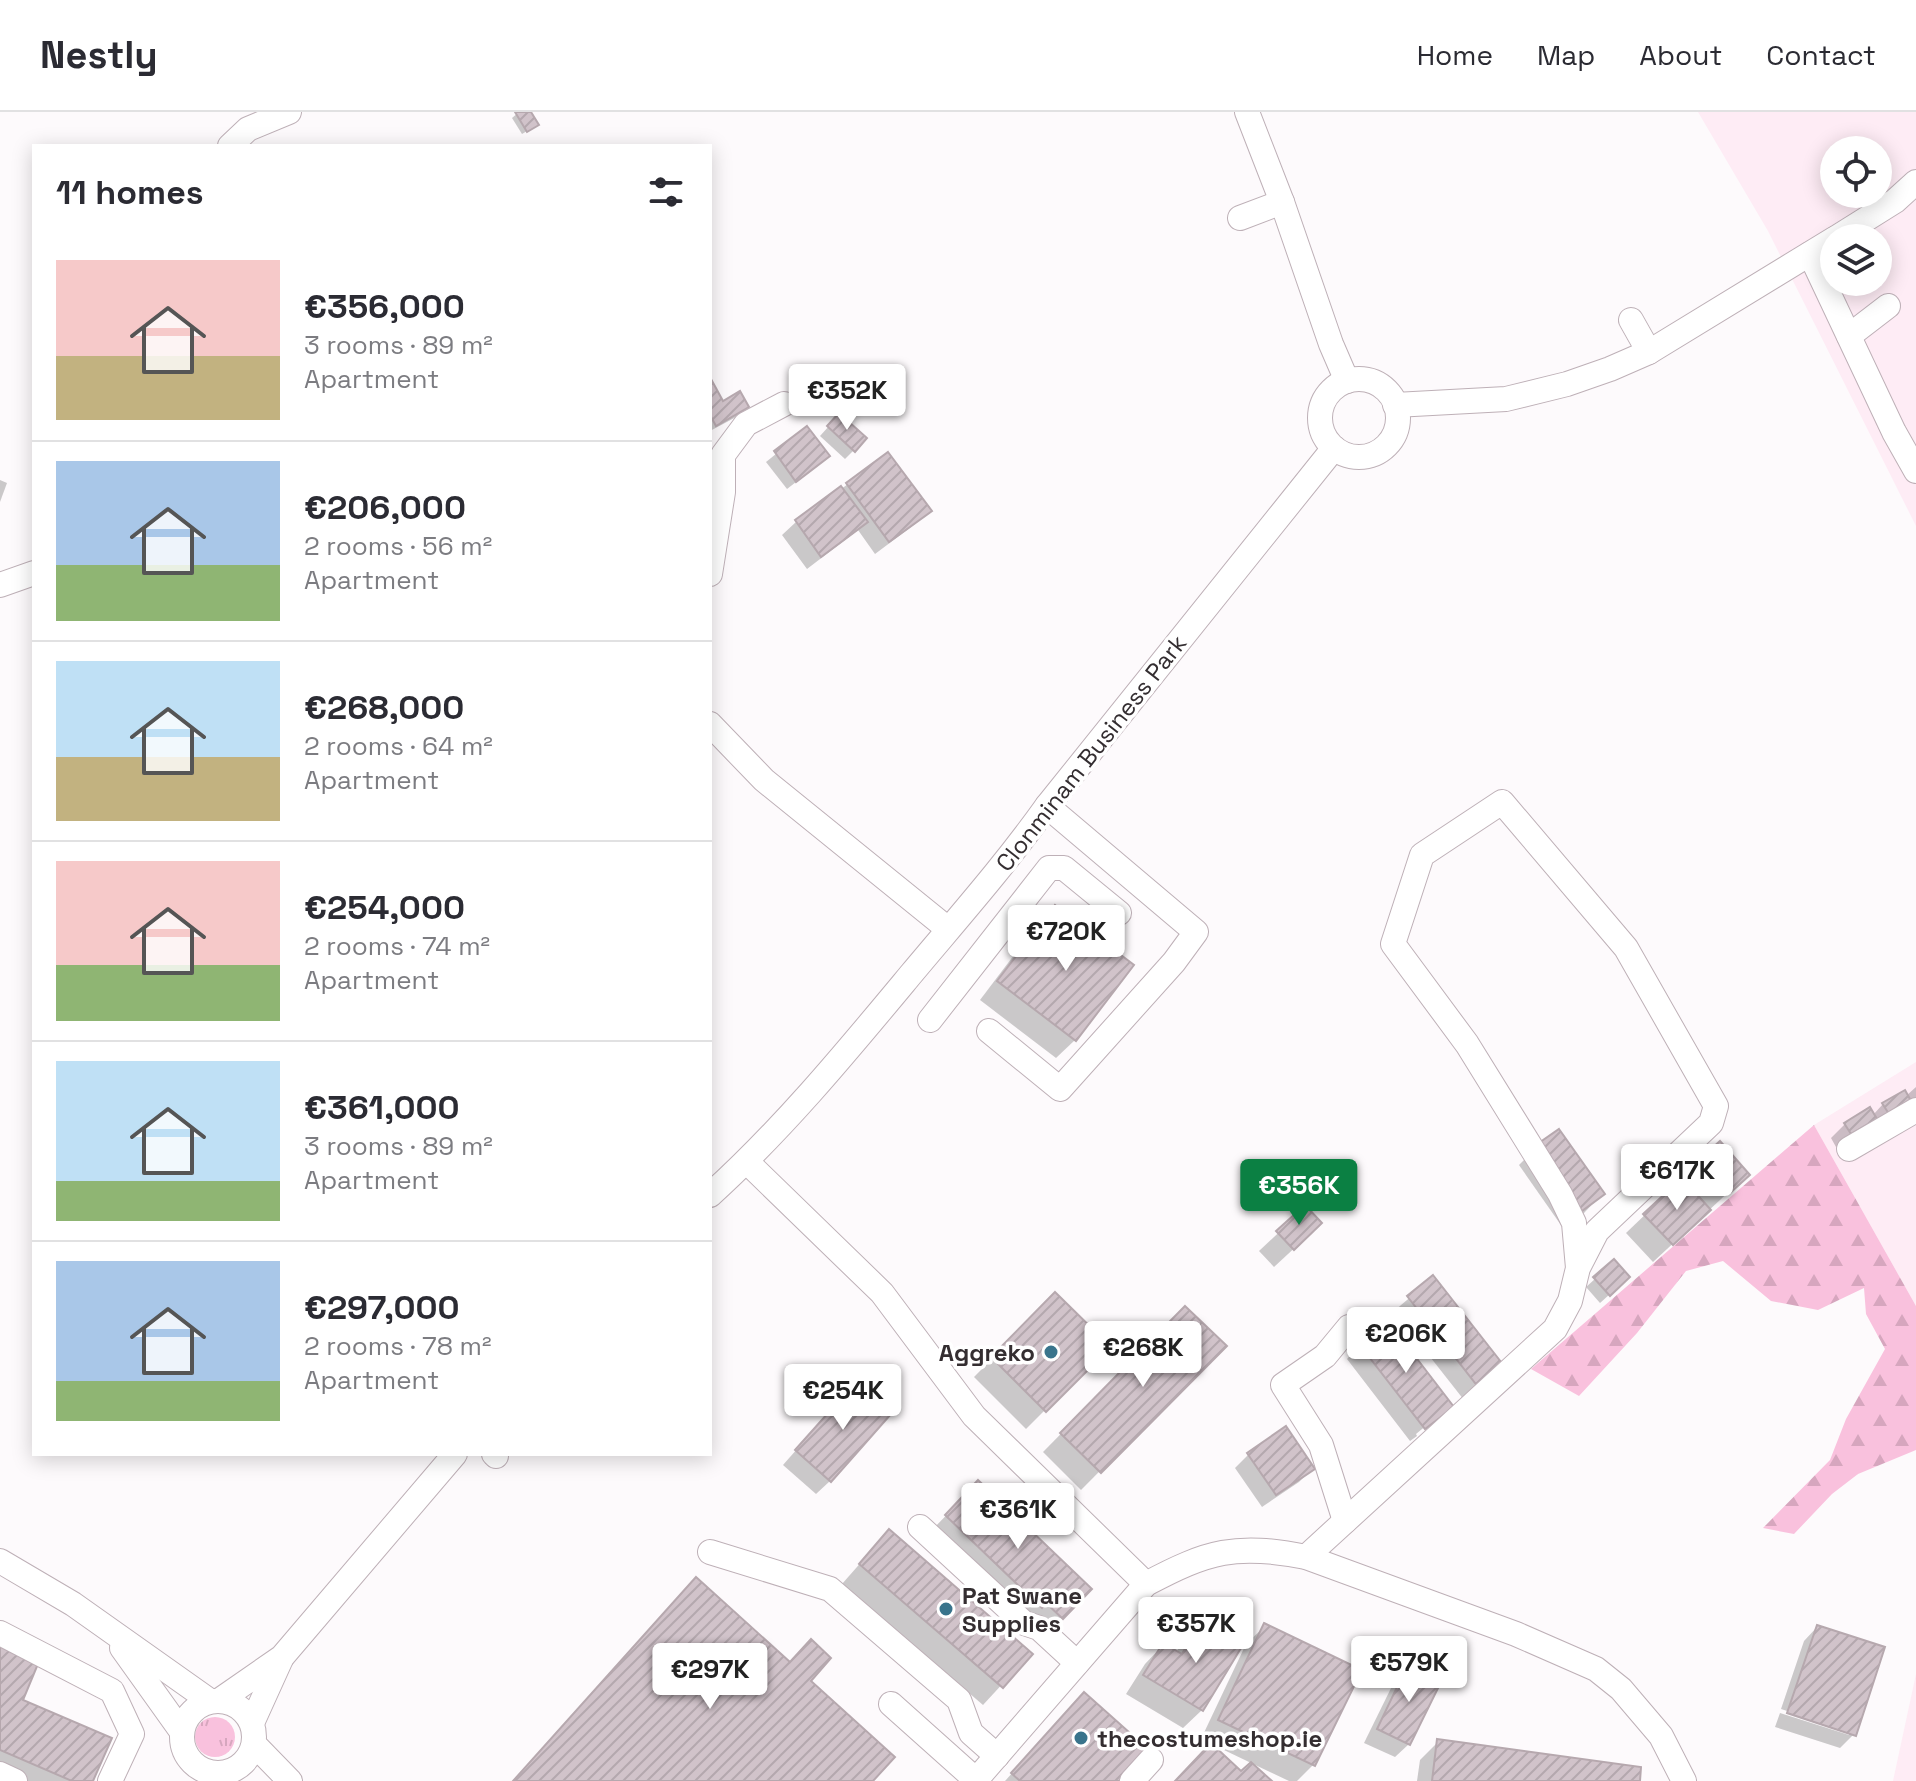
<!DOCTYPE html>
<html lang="en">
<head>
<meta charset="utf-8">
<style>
  :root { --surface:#fff; --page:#f7f7f7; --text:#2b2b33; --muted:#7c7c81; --line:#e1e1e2; --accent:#0b8043 }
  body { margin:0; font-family:"Space Grotesk",sans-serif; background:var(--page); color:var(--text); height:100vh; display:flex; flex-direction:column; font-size:30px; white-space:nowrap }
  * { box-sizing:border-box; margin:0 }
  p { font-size:26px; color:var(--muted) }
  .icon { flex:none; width:44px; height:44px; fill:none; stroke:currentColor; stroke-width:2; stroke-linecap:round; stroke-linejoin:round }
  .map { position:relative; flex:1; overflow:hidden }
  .sheet { position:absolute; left:32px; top:32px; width:680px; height:1312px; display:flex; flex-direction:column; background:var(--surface); border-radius:0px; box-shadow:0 4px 20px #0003 }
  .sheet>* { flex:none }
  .buttons { position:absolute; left:1820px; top:24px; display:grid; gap:16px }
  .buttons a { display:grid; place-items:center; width:72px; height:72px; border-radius:50%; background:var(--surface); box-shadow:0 4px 20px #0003; font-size:40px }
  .price { position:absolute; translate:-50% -68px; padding:0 18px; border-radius:8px; background:#fff; color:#222; font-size:26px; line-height:52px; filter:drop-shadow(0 2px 4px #0008) }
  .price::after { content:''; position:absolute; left:50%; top:48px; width:24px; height:18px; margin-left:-12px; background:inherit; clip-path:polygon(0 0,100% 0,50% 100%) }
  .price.current { background:var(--accent); color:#fff }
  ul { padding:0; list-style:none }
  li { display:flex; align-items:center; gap:24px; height:200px; padding:0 24px }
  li+li { border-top:2px solid var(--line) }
  li span { display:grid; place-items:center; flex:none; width:224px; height:160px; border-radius:0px; color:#555 }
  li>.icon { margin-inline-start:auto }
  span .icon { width:96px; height:96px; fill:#fffc; stroke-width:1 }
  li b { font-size:34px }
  h2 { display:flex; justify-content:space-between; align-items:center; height:96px; padding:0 24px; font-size:34px }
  header { display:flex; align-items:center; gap:48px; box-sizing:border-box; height:112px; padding:0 40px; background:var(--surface); border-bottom:2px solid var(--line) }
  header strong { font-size:38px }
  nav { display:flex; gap:44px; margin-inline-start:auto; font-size:28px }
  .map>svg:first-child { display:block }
  .built { fill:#feecf5; fill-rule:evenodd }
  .grass { fill:url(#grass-tufts) }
  .forest { fill:url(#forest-firs) }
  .shadow { fill:#0003 }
  .building { fill:url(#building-hatch); stroke:#b6a8ae; stroke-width:2 }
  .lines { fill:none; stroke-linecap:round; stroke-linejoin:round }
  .minor-casing { stroke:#beb0b7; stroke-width:26 }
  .minor { stroke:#fff; stroke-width:24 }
  .poi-dot { fill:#39748c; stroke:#fff; stroke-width:3 }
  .labels { text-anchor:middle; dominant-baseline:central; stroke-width:7; stroke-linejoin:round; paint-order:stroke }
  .street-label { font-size:24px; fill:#342e31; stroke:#fff }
  .poi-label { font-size:24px; font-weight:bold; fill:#342e31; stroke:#fff; text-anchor:start }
</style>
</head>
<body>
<header>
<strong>Nestly</strong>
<nav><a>Home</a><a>Map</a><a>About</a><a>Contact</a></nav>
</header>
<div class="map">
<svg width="1916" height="1669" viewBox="0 0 1916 1669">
  <defs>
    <pattern id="grass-tufts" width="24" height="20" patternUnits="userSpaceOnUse" patternTransform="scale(2)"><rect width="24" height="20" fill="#f9c1dd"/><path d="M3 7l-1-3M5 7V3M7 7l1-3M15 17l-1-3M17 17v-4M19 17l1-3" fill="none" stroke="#d6a6be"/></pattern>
    <pattern id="forest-firs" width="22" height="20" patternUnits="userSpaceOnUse" patternTransform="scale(2)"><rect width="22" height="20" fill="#f9c1dd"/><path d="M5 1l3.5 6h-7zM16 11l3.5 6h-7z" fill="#d6a6be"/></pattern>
    <pattern id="building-hatch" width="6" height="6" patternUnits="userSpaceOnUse" patternTransform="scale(2)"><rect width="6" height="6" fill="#d1c3ca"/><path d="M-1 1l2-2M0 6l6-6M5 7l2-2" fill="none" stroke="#b4a8ae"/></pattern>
  </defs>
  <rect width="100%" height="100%" fill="#fdfafc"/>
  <!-- built -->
  <g class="built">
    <path d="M 1698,0 L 1916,0 L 1916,414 L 1768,119 ZM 1834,38 L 1878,38 L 1878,82 L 1834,82 ZM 1834,126 L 1878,126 L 1878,170 L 1834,170 Z"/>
    <path d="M 1916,950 L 1916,1194 L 1814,1013 Z"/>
    <path d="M 1916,1562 L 1916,1669 L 1893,1669 Z"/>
  </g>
  <!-- grass -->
  <circle class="grass" cx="215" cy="1625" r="20"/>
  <!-- forest -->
  <path class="forest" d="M 1814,1013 L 1916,1194 L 1916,1338 L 1858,1362 L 1832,1382 L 1794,1422 L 1763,1416 L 1830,1348 L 1846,1307 L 1885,1237 L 1866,1202 L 1864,1176 L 1818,1198 L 1771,1189 L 1723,1149 L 1686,1159 L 1637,1221 L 1579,1284 L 1531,1257 Z"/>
  <!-- shadow -->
  <g class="shadow">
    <path d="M 519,0 L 529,0 L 532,16 L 522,22 L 512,6 Z"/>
    <path d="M 710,270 L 722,292 L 746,295 L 738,304 L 710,319 Z"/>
    <path d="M 839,303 L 865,327 L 845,347 L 820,324 Z"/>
    <path d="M 807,317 L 818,353 L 787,377 L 766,350 Z"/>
    <path d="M 0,368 L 7,371 L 0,390 Z"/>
    <path d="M 848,372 L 929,398 L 915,412 L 875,442 L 858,418 L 807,457 L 782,423 L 796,410 Z"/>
    <path d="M 1055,795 L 1075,928 L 1056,946 L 980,888 L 1036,814 Z"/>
    <path d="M 1916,975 L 1916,987 L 1836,1035 L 1831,1026 L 1845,1012 L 1869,998 L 1873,1003 L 1883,992 L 1906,984 Z"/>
    <path d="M 1537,1035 L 1602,1082 L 1584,1101 L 1563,1116 L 1519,1053 Z"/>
    <path d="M 1702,1048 L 1747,1063 L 1653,1150 L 1626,1121 Z"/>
    <path d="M 1305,1096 L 1301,1130 L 1274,1155 L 1259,1139 Z"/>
    <path d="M 1614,1150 L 1619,1174 L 1600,1191 L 1586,1175 Z"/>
    <path d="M 1433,1166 L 1489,1268 L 1464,1288 L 1394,1199 Z"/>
    <path d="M 1055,1183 L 1108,1235 L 1026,1317 L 974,1265 Z"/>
    <path d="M 1185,1196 L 1224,1234 L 1081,1378 L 1043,1340 Z"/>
    <path d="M 1360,1233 L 1451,1295 L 1439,1306 L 1439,1303 L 1416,1322 L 1417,1324 L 1410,1329 L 1347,1247 Z"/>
    <path d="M 841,1287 L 830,1369 L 816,1382 L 783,1353 Z"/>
    <path d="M 1249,1342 L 1313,1356 L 1299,1370 L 1262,1395 L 1235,1356 Z"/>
    <path d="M 978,1371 L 1089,1477 L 1043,1524 L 928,1422 Z"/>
    <path d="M 871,1439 L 1030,1542 L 983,1593 L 842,1472 Z"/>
    <path d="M 1202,1509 L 1202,1598 L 1183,1616 L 1126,1582 L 1145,1552 L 1163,1533 L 1176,1541 L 1184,1527 Z"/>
    <path d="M 1265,1514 L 1359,1559 L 1313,1653 L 1297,1669 L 1289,1669 L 1201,1627 L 1246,1532 Z"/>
    <path d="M 1817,1515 L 1854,1622 L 1840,1636 L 1775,1615 L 1780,1601 L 1849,1623 L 1849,1619 L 1781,1597 L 1804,1529 Z"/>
    <path d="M 0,1532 L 20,1589 L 91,1669 L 12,1669 L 0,1664 Z"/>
    <path d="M 1408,1554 L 1409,1632 L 1395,1645 L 1364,1631 L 1395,1568 Z"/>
    <path d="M 1066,1601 L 1117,1669 L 1005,1669 Z"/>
    <path d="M 1438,1630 L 1638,1669 L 1417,1669 L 1420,1648 Z"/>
  </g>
  <!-- building -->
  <g class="building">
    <path d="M 515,0 L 531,0 L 539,13 L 527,20 Z"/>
    <path d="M 711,267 L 723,289 L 740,279 L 749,295 L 716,314 L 710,303 Z"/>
    <path d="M 839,301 L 867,326 L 855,340 L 827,314 Z"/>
    <path d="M 807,314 L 830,344 L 796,370 L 774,339 Z"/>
    <path d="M 888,340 L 932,399 L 889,430 L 846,371 Z"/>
    <path d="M 841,374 L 868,410 L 821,445 L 795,408 Z"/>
    <path d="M 1055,793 L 1134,853 L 1076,929 L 997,869 Z"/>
    <path d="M 1905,978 L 1911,989 L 1889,1002 L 1882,991 Z"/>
    <path d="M 1870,995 L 1877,1007 L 1851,1022 L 1844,1011 Z"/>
    <path d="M 1559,1017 L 1605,1082 L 1582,1099 L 1536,1033 Z"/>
    <path d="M 1720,1029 L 1750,1063 L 1730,1081 L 1700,1047 Z"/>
    <path d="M 1682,1066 L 1711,1098 L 1673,1133 L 1643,1102 Z"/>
    <path d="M 1305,1093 L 1322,1111 L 1294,1138 L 1276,1119 Z"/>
    <path d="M 1614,1147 L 1630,1165 L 1610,1184 L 1593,1165 Z"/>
    <path d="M 1433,1163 L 1505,1255 L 1479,1276 L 1407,1184 Z"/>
    <path d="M 1055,1180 L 1111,1235 L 1046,1300 L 991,1245 Z"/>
    <path d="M 1185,1194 L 1227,1234 L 1101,1361 L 1060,1321 Z"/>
    <path d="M 1388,1209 L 1454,1295 L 1425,1317 L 1359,1232 Z"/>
    <path d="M 855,1271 L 891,1302 L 831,1370 L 795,1338 Z"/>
    <path d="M 1286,1314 L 1315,1357 L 1276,1383 L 1247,1341 Z"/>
    <path d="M 978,1368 L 1092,1477 L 1063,1507 L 1046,1491 L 1042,1496 L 945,1403 Z"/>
    <path d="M 889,1417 L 1033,1542 L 1003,1576 L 859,1452 Z"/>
    <path d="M 696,1465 L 790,1550 L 811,1527 L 831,1546 L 811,1569 L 895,1645 L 873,1669 L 513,1669 Z"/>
    <path d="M 1202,1506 L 1244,1531 L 1203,1599 L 1143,1563 L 1163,1531 L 1182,1542 Z"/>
    <path d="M 1264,1511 L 1362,1558 L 1315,1654 L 1218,1608 Z"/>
    <path d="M 1817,1513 L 1885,1535 L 1856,1624 L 1787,1601 Z"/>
    <path d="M 0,1531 L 40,1547 L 23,1588 L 112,1626 L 93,1669 L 72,1669 L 0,1638 Z"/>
    <path d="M 1408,1552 L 1442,1568 L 1410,1633 L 1377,1617 Z"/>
    <path d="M 1084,1580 L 1148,1637 L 1120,1669 L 1020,1669 L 1011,1661 Z"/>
    <path d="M 1437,1627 L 1641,1655 L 1640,1669 L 1432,1669 Z"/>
    <path d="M 1211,1631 L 1241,1659 L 1251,1650 L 1272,1669 L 1175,1669 Z"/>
  </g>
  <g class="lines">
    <defs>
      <g id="minor">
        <path d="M 1247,0 L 1282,90 L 1331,232 L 1347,269"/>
        <path d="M 230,34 L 248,17 L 289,0"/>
        <path d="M 1240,106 L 1282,90"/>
        <path d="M 1836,126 L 1895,89 L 1916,70"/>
        <path d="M 1810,142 L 1894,320 L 1916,359"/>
        <path d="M 1631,208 L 1649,240"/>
        <path d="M 1849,224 L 1888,194"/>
        <circle cx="1359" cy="306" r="39"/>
        <path d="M 1395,293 L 1506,287 L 1567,272 L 1610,257 L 1649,240 L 1834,127"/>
        <path d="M 710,462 L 723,380 L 723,343 L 746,312 L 784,292"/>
        <path d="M 0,473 L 34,461"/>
        <path d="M 710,612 L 764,668 L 948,817"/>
        <path d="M 930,908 L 1049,756 L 1064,756 L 1119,801"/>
        <path d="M 989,919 L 1060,977 L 1174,850 L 1196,820 L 1047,694"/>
        <path d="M 1849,1037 L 1916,998"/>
        <path d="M 747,1050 L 882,1181 L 974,1304 L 1146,1472"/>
        <path d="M 710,1083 C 784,1016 848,938 912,861 C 958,806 1005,753 1047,694 L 1334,336"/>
        <path d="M 494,1342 L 496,1344"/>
        <path d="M 1345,1409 L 1321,1333 L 1283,1273 L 1325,1244 L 1349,1215"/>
        <path d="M 920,1415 L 1024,1511 L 1039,1516 L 1077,1551"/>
        <path d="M 710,1440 L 830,1477 L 959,1588 L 971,1621 L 997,1644"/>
        <path d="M 1306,1445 L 1555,1217 L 1570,1189 L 1578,1156 L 1574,1111 L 1560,1082 L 1467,932 L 1393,832 L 1422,743 L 1502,690 L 1626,836 L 1716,994 L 1711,1011 L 1597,1119 L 1578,1156"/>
        <path d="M 0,1449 L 73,1492 L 210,1589"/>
        <path d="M 0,1521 L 112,1579 L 132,1622 L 110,1669"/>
        <path d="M 122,1536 L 182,1620"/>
        <path d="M 220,1588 L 282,1545 L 455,1342"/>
        <circle cx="218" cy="1625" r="36"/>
        <path d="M 891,1592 L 976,1668"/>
        <path d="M 252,1611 L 281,1547"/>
        <path d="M 254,1632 L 290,1669"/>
        <path d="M 0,1662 L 15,1669"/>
        <path d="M 975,1669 L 1146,1472 C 1208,1439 1236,1431 1306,1445 L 1516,1522 L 1596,1557 L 1621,1577 L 1661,1624 L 1684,1669"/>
        <path d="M 1132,1669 L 1151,1648"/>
      </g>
    </defs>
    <!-- minor casing -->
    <use href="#minor" class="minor-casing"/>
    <!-- minor -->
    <use href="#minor" class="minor"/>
  </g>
  <!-- markers -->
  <g class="poi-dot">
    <circle cx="1051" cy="1240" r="8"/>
    <circle cx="946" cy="1497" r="8"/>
    <circle cx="1081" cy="1626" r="8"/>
  </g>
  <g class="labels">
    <!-- street labels -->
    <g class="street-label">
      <text transform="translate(1091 641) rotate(-52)">Clonminam Business Park</text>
    </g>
    <!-- poi labels -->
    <g class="poi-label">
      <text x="1035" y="1240" text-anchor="end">Aggreko</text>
      <text x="962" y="1483">Pat Swane<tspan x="962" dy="28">Supplies</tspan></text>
      <text x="1097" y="1626">thecostumeshop.ie</text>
    </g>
  </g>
</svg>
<div class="buttons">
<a><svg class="icon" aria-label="locate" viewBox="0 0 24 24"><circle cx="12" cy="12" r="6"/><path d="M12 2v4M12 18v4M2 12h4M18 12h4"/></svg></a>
<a><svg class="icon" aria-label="layers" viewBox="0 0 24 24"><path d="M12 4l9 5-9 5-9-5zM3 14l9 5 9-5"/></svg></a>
</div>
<b class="price" style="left:847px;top:320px">€352K</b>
<b class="price" style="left:1066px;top:861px">€720K</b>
<b class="price" style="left:1677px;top:1100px">€617K</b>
<b class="price current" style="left:1299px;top:1115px">€356K</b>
<b class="price" style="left:1406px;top:1263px">€206K</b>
<b class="price" style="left:1143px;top:1277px">€268K</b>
<b class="price" style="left:843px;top:1320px">€254K</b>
<b class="price" style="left:1018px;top:1439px">€361K</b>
<b class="price" style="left:1196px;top:1553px">€357K</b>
<b class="price" style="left:1409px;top:1592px">€579K</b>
<b class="price" style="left:710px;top:1599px">€297K</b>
<section class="sheet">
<h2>11 homes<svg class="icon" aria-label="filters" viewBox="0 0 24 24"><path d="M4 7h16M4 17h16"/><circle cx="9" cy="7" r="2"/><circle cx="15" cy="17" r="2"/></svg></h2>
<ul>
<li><span style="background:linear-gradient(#f6c9c9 60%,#c2b280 0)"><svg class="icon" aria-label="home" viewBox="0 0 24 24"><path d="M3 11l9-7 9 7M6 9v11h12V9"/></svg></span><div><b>€356,000</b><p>3 rooms · 89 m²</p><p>Apartment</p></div></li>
<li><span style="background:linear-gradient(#a9c7e8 65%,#8fb573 0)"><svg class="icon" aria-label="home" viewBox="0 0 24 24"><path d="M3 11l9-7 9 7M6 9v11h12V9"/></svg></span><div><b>€206,000</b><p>2 rooms · 56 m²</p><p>Apartment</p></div></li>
<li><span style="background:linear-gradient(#bfe0f5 60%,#c2b280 0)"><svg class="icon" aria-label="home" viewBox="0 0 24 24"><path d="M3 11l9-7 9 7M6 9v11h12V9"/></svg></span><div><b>€268,000</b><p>2 rooms · 64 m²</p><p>Apartment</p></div></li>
<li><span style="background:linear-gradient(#f6c9c9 65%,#8fb573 0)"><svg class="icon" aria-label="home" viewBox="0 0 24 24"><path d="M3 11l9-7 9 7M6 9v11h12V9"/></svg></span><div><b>€254,000</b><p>2 rooms · 74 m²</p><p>Apartment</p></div></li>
<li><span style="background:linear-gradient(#bfe0f5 75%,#8fb573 0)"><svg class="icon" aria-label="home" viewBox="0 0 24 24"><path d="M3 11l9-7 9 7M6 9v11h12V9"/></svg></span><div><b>€361,000</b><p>3 rooms · 89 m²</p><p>Apartment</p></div></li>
<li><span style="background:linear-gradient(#a9c7e8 75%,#8fb573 0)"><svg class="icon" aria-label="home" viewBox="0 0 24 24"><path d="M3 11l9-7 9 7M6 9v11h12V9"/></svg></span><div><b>€297,000</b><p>2 rooms · 78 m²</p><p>Apartment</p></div></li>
</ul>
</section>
</div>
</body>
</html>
